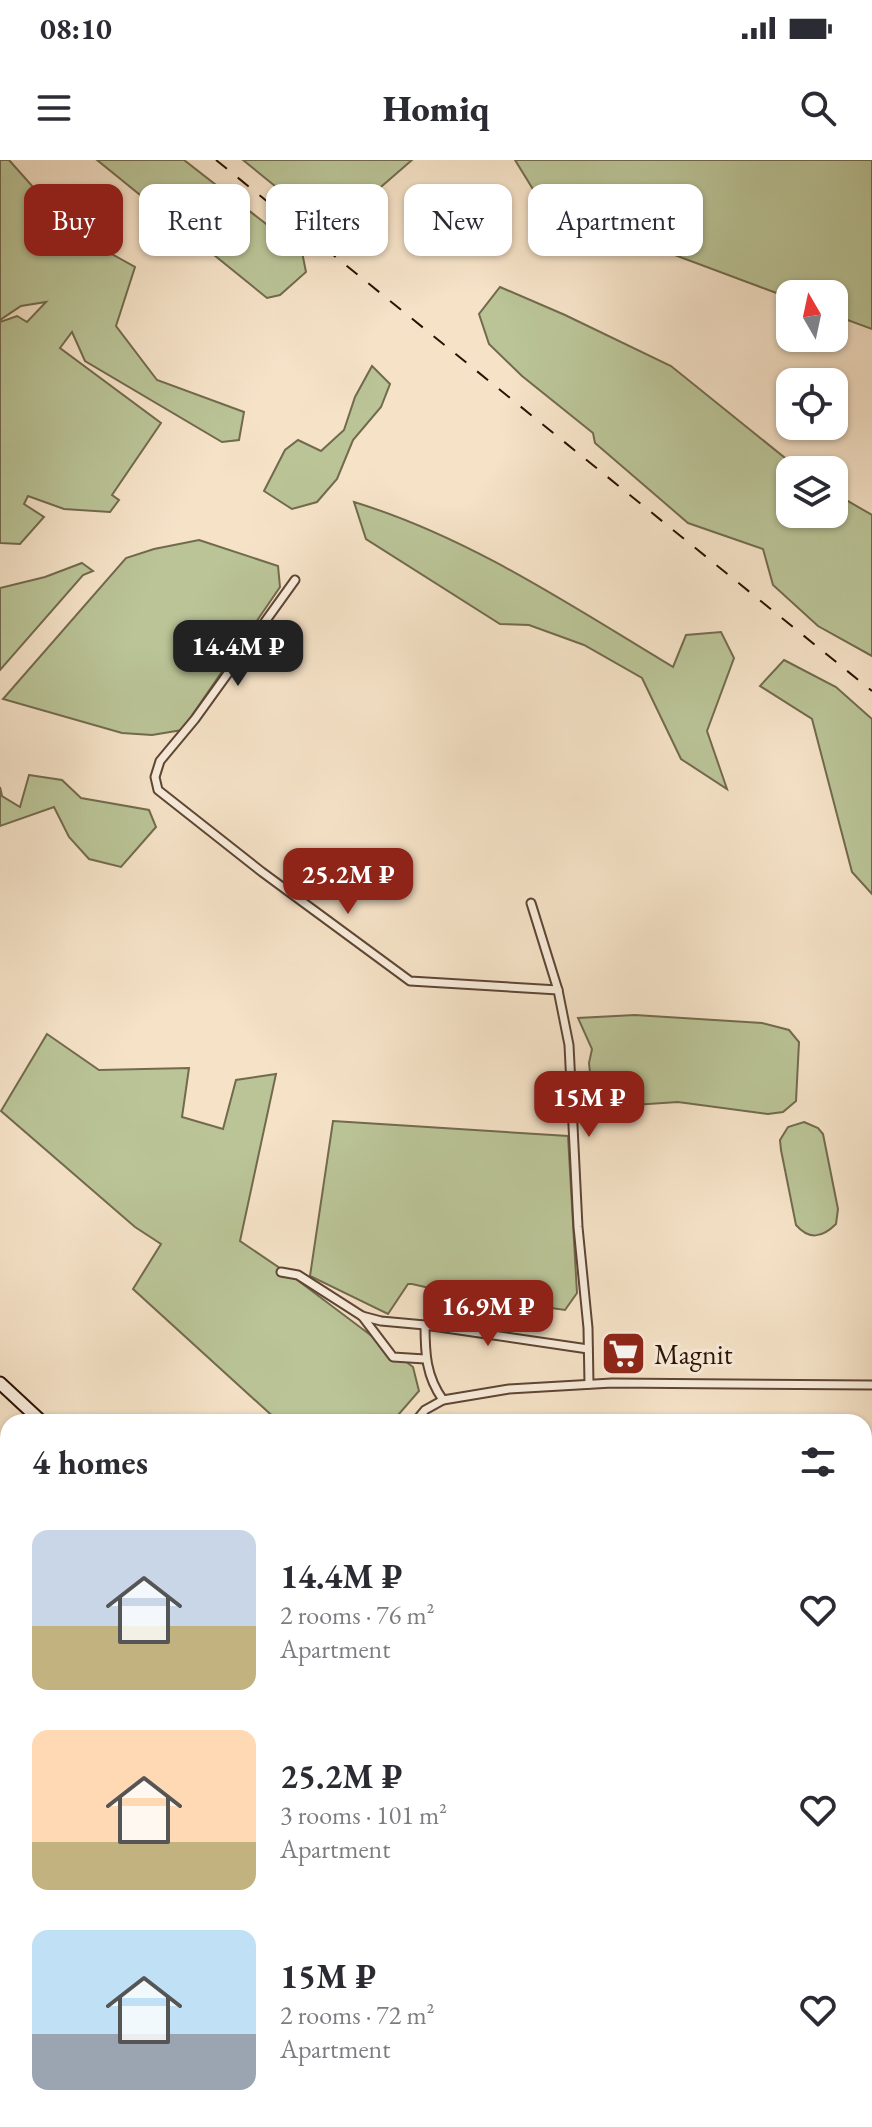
<!DOCTYPE html>
<html lang="en">
<head>
<meta charset="utf-8">
<style>
  :root { --surface:#fff; --page:#f2f2f3; --text:#2b2b33; --muted:#7c7c81; --accent:#8f2418 }
  body { margin:0; font-family:"EB Garamond",serif; background:var(--page); color:var(--text); height:100vh; display:flex; flex-direction:column; font-size:30px; white-space:nowrap }
  * { box-sizing:border-box; margin:0 }
  p { font-size:26px; color:var(--muted) }
  .icon { flex:none; width:44px; height:44px; fill:none; stroke:currentColor; stroke-width:2; stroke-linecap:round; stroke-linejoin:round }
  .map { position:relative; flex:1; overflow:hidden }
  .drawer { position:absolute; left:0px; top:1254px; width:872px; height:714px; display:flex; flex-direction:column; background:var(--surface); border-radius:24px 24px 0 0; box-shadow:0 2px 6px #0004 }
  .drawer>* { flex:none }
  .banner { position:absolute; left:24px; top:24px; width:824px; height:72px; display:flex; gap:16px }
  .needle { width:52px; rotate:351deg }
  .fabs { position:absolute; left:776px; top:120px; display:grid; gap:16px }
  .fabs a { display:grid; place-items:center; width:72px; height:72px; border-radius:16px; background:var(--surface); box-shadow:0 2px 6px #0004; font-size:40px }
  .price { position:absolute; translate:-50% -68px; padding:0 18px; border-radius:16px; background:var(--accent); color:#fff; font-size:26px; line-height:52px; filter:drop-shadow(0 2px 4px #0008) }
  .price::after { content:''; position:absolute; left:50%; top:48px; width:24px; height:18px; margin-left:-12px; background:inherit; clip-path:polygon(0 0,100% 0,50% 100%) }
  .price.current { background:#222; color:#fff }
  ul { padding:0; list-style:none }
  li { display:flex; align-items:center; gap:24px; height:200px; padding:0 32px }
  li span { display:grid; place-items:center; flex:none; width:224px; height:160px; border-radius:16px; color:#555 }
  li>.icon { margin-inline-start:auto }
  span .icon { width:96px; height:96px; fill:#fffc; stroke-width:1 }
  li b { font-size:34px }
  h2 { display:flex; justify-content:space-between; align-items:center; height:96px; padding:0 32px; font-size:34px }
  .tag { padding:0 28px; border-radius:16px; background:var(--surface); box-shadow:0 2px 6px #0004; font-size:28px; line-height:72px }
  .tag.current { background:var(--accent); color:#fff }
  .status { display:flex; justify-content:space-between; align-items:center; height:56px; padding:0 40px; background:var(--surface); direction:ltr }
  .status svg { height:22px; fill:currentColor }
  header { display:flex; justify-content:space-between; align-items:center; height:104px; padding:0 32px; background:var(--surface); font-size:36px; font-weight:800 }
  .map>svg:first-child { display:block }
  .green { fill:#bac497; stroke:#726a4d; stroke-width:2 }
  .lines { fill:none; stroke-linecap:round; stroke-linejoin:round }
  .minor-casing { stroke:#5e4534; stroke-width:11 }
  .secondary-casing { stroke:#2b1103; stroke-width:15 }
  .minor { stroke:#f8ecdb; stroke-width:7 }
  .secondary { stroke:#f8ecdb; stroke-width:11 }
  .rail { stroke:#2b1103; stroke-width:2; stroke-dasharray:14 14; stroke-linecap:butt }
  .labels { text-anchor:middle; dominant-baseline:central; stroke-width:6; stroke-linejoin:round; paint-order:stroke }
  .poi-label { font-size:28px; fill:#2b1103; stroke:#f8ecdb; text-anchor:start }
</style>
</head>
<body>
<div class="status"><b>08:10</b><svg viewBox="0 0 49 12"><path d="M0 12V9h3v3zM5 12V6h3v6zM10 12V3h3v9zM15 12V0h3v12zM26 1h20v11H26zM47 4h2v5h-2z"/></svg></div>
<header><svg class="icon" aria-label="menu" viewBox="0 0 24 24"><path d="M4 6h16M4 12h16M4 18h16"/></svg>Homiq<svg class="icon" aria-label="search" viewBox="0 0 24 24"><circle cx="10" cy="10" r="6"/><path d="M15 15l6 6"/></svg></header>
<div class="map">
<svg width="872" height="1967" viewBox="0 0 872 1967">
  <rect width="100%" height="100%" fill="#f5e2c7"/>
  <filter id="stains"><feTurbulence type="fractalNoise" baseFrequency=".0025" numOctaves="4"/><feColorMatrix values="0 0 0 0 .2 0 0 0 0 .09 0 0 0 0 .02 0 0 0 .5 -.17"/></filter>
  <radialGradient id="worn" r=".72"><stop offset=".6" stop-color="#630" stop-opacity="0"/><stop offset="1" stop-color="#630" stop-opacity=".3"/></radialGradient>
  <!-- green -->
  <g class="green">
    <path d="M 0,0 L 9,0 L 74,73 L 135,107 L 116,166 L 157,220 L 244,252 L 239,280 L 222,282 L 85,201 L 72,172 L 60,188 L 161,263 L 112,335 L 119,340 L 110,352 L 64,349 L 28,336 L 24,344 L 44,357 L 20,384 L 0,383 L 0,162 L 17,156 L 27,162 L 46,142 L 21,146 L 0,160 Z"/>
    <path d="M 97,0 L 184,0 L 302,92 L 306,112 L 280,135 L 267,138 Z"/>
    <path d="M 243,0 L 412,0 L 337,65 L 323,65 Z"/>
    <path d="M 515,0 L 872,0 L 872,169 L 834,155 L 834,134 L 790,134 L 790,138 L 570,56 L 539,39 Z"/>
    <path d="M 500,127 L 565,155 L 671,206 L 800,310 L 790,310 L 790,354 L 834,354 L 834,333 L 872,355 L 872,496 L 818,466 L 773,425 L 763,389 L 688,363 L 595,283 L 593,273 L 522,216 L 489,184 L 479,154 Z"/>
    <path d="M 372,206 L 390,224 L 381,247 L 353,280 L 337,319 L 317,342 L 292,349 L 264,331 L 285,290 L 298,280 L 321,291 L 344,270 L 355,237 Z"/>
    <path d="M 354,342 C 469,377 570,445 673,507 L 686,475 L 721,472 L 734,498 L 707,571 L 727,629 L 681,599 L 642,518 L 584,485 L 529,465 L 500,464 L 366,379 Z"/>
    <path d="M 199,380 L 278,406 L 280,427 L 182,570 L 152,575 L 122,573 L 3,539 L 126,398 L 154,389 Z"/>
    <path d="M 82,403 L 93,411 L 83,415 L 0,510 L 0,428 L 45,417 Z"/>
    <path d="M 784,500 L 836,527 L 872,559 L 872,734 L 852,712 L 812,559 L 760,526 Z"/>
    <path d="M 29,615 L 62,620 L 81,638 L 149,650 L 156,667 L 121,707 L 89,699 L 69,677 L 54,647 L 0,666 L 0,627 L 2,636 L 20,647 Z"/>
    <path d="M 635,855 L 762,863 L 789,870 L 799,882 L 796,941 L 783,952 L 768,954 L 678,942 L 618,946 L 599,944 L 592,932 L 589,903 L 592,889 L 578,858 Z"/>
    <path d="M 47,874 L 99,910 L 189,908 L 182,957 L 223,969 L 236,920 L 276,914 L 240,1081 L 296,1119 L 413,1207 L 419,1231 L 392,1262 L 279,1262 L 133,1129 L 161,1084 L 135,1067 L 1,951 Z"/>
    <path d="M 333,961 L 568,976 L 577,1133 L 565,1150 L 460,1135 L 412,1124 L 408,1124 L 388,1154 L 310,1116 Z"/>
    <path d="M 804,962 L 818,968 L 823,974 L 838,1049 L 836,1064 C 822,1078 809,1080 796,1065 L 781,990 L 780,980 L 788,967 Z"/>
  </g>
  <g class="lines">
    <defs>
      <g id="minor">
        <path d="M 295,420 L 195,559 L 160,601 L 155,617 L 158,630 L 262,712 L 410,821 L 558,830"/>
        <path d="M 531,743 L 558,830 L 569,885 L 578,1067 L 588,1168 L 589,1224"/>
        <path d="M 281,1112 L 298,1115 L 362,1156 L 393,1197 L 425,1199"/>
        <path d="M 362,1156 L 381,1161 L 425,1165"/>
        <path d="M 443,1240 C 426,1216 425,1194 425,1165 L 588,1189"/>
        <path d="M 415,1262 L 425,1250 L 443,1240 L 509,1229 L 612,1223 L 872,1225"/>
        <path d="M 71,1960 L 78,1967"/>
        <path d="M 373,1960 L 380,1967"/>
        <path d="M 101,1967 L 108,1960"/>
        <path d="M 303,1967 L 305,1960"/>
      </g>
      <g id="secondary">
        <path d="M 0,1223 L 42,1262"/>
        <path d="M 661,1960 L 666,1967"/>
      </g>
    </defs>
    <!-- minor casing -->
    <use href="#minor" class="minor-casing"/>
    <!-- secondary casing -->
    <use href="#secondary" class="secondary-casing"/>
    <!-- minor -->
    <use href="#minor" class="minor"/>
    <!-- secondary -->
    <use href="#secondary" class="secondary"/>
    <!-- rail -->
    <g class="rail">
      <path d="M 216,0 L 872,531"/>
      <path d="M 0,1560 L 8,1568"/>
      <path d="M 864,1932 L 872,1930"/>
      <path d="M 478,1960 L 495,1967"/>
      <path d="M 746,1967 L 770,1960"/>
    </g>
  </g>
  <!-- icons -->
  <defs>
    <symbol id="supermarket-square" viewBox="-11 -11 22 22"><rect x="-9" y="-9" width="18" height="18" rx="4" fill="#8f2418" stroke="#f8ecdb"/><path d="M-6-5.5h2.5l.6 2H6L4.5 2H-2.5L-4.4-4H-6ZM-1.5 3.2a1.3 1.3 0 1 0 .1 0ZM3 3.2a1.3 1.3 0 1 0 .1 0Z" fill="#fff"/></symbol>
  </defs>
  <g fill-rule="evenodd">
    <use href="#supermarket-square" x="598" y="1168" width="51" height="51"/>
  </g>
  <g class="labels">
    <!-- poi labels -->
    <g class="poi-label">
      <text x="654" y="1194">Magnit</text>
    </g>
  </g>
  <rect width="100%" height="100%" filter="url(#stains)"/>
  <rect width="100%" height="100%" fill="url(#worn)"/>
</svg>
<div class="fabs">
<a><svg class="needle" viewBox="-14 -14 28 28"><path d="M0-13l5 13h-10z" fill="#e53935"/><path d="M0 13l5-13h-10z" fill="#7c7c81"/></svg></a>
<a><svg class="icon" aria-label="locate" viewBox="0 0 24 24"><circle cx="12" cy="12" r="6"/><path d="M12 2v4M12 18v4M2 12h4M18 12h4"/></svg></a>
<a><svg class="icon" aria-label="layers" viewBox="0 0 24 24"><path d="M12 4l9 5-9 5-9-5zM3 14l9 5 9-5"/></svg></a>
</div>
<b class="price current" style="left:238px;top:528px">14.4M ₽</b>
<b class="price" style="left:348px;top:756px">25.2M ₽</b>
<b class="price" style="left:589px;top:979px">15M ₽</b>
<b class="price" style="left:488px;top:1188px">16.9M ₽</b>
<div class="banner">
<a class="tag current">Buy</a>
<a class="tag">Rent</a>
<a class="tag">Filters</a>
<a class="tag">New</a>
<a class="tag">Apartment</a>
</div>
<section class="drawer">
<h2>4 homes<svg class="icon" aria-label="filters" viewBox="0 0 24 24"><path d="M4 7h16M4 17h16"/><circle cx="9" cy="7" r="2"/><circle cx="15" cy="17" r="2"/></svg></h2>
<ul>
<li><span style="background:linear-gradient(#c9d6e8 60%,#c2b280 0)"><svg class="icon" aria-label="home" viewBox="0 0 24 24"><path d="M3 11l9-7 9 7M6 9v11h12V9"/></svg></span><div><b>14.4M ₽</b><p>2 rooms · 76 m²</p><p>Apartment</p></div><svg class="icon" aria-label="heart" viewBox="0 0 24 24"><path d="M12 20l-8-8c-3-5 5-10 8-4 3-6 11-1 8 4z"/></svg></li>
<li><span style="background:linear-gradient(#ffd9b3 70%,#c2b280 0)"><svg class="icon" aria-label="home" viewBox="0 0 24 24"><path d="M3 11l9-7 9 7M6 9v11h12V9"/></svg></span><div><b>25.2M ₽</b><p>3 rooms · 101 m²</p><p>Apartment</p></div><svg class="icon" aria-label="heart" viewBox="0 0 24 24"><path d="M12 20l-8-8c-3-5 5-10 8-4 3-6 11-1 8 4z"/></svg></li>
<li><span style="background:linear-gradient(#bfe0f5 65%,#9aa5b1 0)"><svg class="icon" aria-label="home" viewBox="0 0 24 24"><path d="M3 11l9-7 9 7M6 9v11h12V9"/></svg></span><div><b>15M ₽</b><p>2 rooms · 72 m²</p><p>Apartment</p></div><svg class="icon" aria-label="heart" viewBox="0 0 24 24"><path d="M12 20l-8-8c-3-5 5-10 8-4 3-6 11-1 8 4z"/></svg></li>
</ul>
</section>
</div>
</body>
</html>
